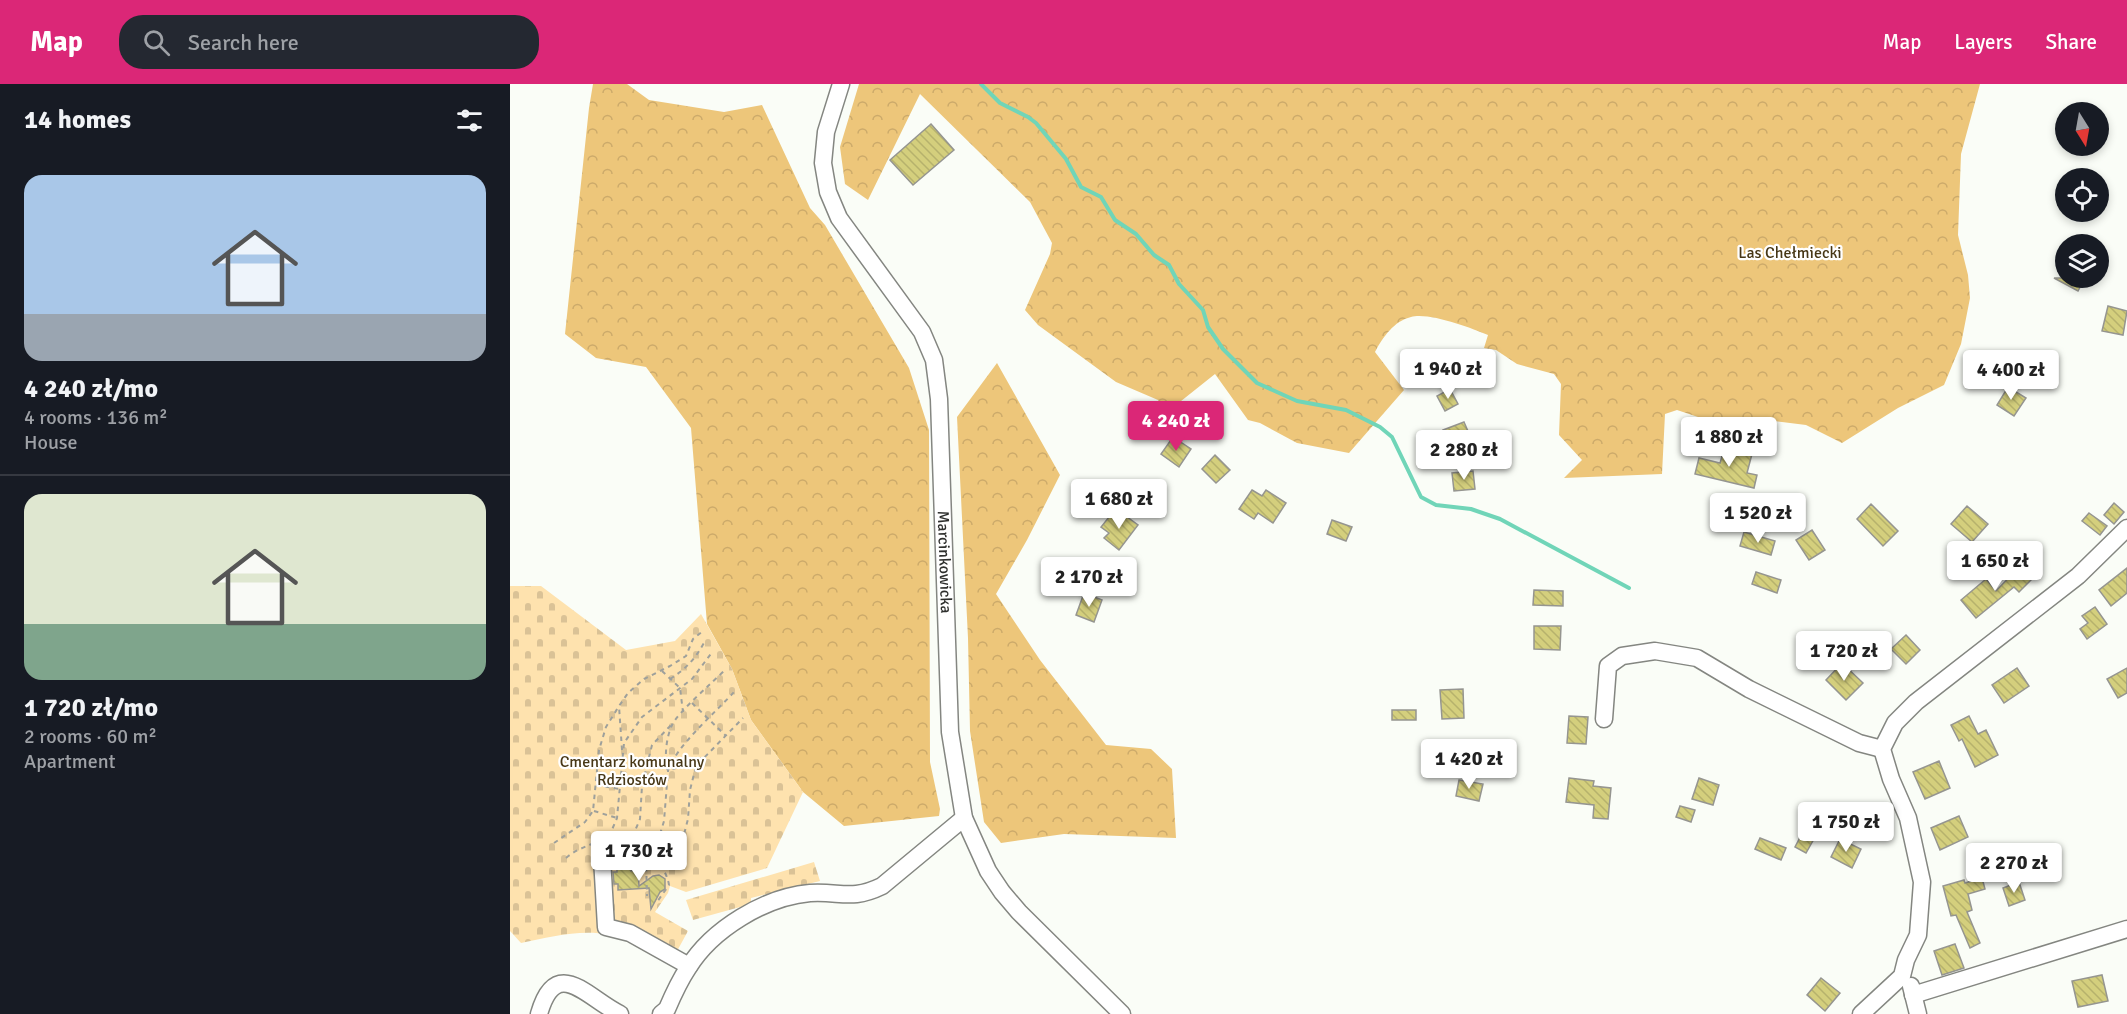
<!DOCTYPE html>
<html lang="en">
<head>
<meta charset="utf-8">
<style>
  :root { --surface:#171b24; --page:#242831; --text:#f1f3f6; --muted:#9ea1a6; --line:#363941; --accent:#db2777 }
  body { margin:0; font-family:Signika,sans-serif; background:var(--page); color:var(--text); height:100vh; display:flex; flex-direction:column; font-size:22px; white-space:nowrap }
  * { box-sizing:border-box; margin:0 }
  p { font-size:20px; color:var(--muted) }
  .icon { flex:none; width:33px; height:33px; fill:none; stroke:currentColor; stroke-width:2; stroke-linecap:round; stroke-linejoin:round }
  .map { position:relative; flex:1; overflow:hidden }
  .panel { display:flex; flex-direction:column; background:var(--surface); width:510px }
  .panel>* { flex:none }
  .needle { width:39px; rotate:169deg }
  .tools { position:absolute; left:1545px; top:18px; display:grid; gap:12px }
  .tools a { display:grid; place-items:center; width:54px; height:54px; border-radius:50%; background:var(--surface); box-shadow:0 3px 9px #0003; font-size:30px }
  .price { position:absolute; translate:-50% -51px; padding:0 14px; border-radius:6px; background:#fff; color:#222; font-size:20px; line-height:39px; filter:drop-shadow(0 2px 3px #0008) }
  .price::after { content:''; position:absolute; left:50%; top:36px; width:18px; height:14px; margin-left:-9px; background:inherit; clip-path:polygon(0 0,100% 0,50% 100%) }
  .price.current { background:var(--accent); color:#fff }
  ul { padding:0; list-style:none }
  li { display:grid; align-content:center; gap:12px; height:318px; padding:0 24px }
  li+li { border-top:2px solid var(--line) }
  li span { display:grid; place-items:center; height:186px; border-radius:18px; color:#555 }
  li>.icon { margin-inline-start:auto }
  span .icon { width:108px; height:108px; fill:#fffc; stroke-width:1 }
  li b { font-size:26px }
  h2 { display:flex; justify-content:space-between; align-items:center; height:72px; padding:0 24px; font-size:26px }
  header { display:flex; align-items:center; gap:36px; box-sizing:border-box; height:84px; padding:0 30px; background:var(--accent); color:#fff }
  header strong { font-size:28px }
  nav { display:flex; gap:33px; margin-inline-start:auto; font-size:21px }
  .search { width:420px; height:54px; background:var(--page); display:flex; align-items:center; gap:15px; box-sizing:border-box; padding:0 21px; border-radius:24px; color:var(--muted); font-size:22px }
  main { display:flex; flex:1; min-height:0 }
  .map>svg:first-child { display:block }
  .forest { fill:url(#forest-crowns) }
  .cemetery { fill:url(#cemetery-stones) }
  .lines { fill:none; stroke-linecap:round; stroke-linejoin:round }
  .stream { stroke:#70d5b8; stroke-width:4 }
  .building { fill:url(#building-back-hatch); stroke:#959590; stroke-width:1.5 }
  .minor-casing { stroke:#848681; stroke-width:19 }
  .path { stroke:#9ea09b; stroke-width:2; stroke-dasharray:4.5 4.5; stroke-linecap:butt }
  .minor { stroke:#fff; stroke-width:16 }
  .labels { text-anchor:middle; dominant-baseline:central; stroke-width:4.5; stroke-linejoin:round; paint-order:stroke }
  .park-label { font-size:16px; fill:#473716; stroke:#fff }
  .street-label { font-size:16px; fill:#2e2f2d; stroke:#fff }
</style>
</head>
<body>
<header>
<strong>Map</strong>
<div class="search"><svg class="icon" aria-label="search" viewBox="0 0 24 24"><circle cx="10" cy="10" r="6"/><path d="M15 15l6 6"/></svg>Search here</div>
<nav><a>Map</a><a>Layers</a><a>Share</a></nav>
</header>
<main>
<section class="panel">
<h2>14 homes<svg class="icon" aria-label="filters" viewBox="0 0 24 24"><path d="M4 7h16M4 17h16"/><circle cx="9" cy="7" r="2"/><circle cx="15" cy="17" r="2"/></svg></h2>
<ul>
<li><span style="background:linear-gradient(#a9c7e8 75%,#9aa5b1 0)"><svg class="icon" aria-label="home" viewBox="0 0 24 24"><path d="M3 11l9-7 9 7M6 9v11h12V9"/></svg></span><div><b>4 240 zł/mo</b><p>4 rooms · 136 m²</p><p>House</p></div></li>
<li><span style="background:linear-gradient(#dfe7d0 70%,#7fa58c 0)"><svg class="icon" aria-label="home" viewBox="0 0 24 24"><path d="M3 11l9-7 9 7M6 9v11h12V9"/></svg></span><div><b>1 720 zł/mo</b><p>2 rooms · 60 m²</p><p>Apartment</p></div></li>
</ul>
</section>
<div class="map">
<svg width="1617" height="930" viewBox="0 0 1617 930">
  <defs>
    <pattern id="forest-crowns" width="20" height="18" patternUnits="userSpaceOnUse" patternTransform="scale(1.5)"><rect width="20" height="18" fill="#edc67a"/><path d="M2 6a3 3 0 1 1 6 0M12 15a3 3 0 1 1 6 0" fill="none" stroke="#ccaa6a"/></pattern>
    <pattern id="cemetery-stones" width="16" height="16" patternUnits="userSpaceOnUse" patternTransform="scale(1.5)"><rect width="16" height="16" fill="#fee2ae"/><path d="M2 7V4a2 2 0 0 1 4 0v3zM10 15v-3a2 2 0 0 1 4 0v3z" fill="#dac296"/></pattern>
    <pattern id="building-back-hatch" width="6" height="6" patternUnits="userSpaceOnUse" patternTransform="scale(1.5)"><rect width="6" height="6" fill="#d4cf7d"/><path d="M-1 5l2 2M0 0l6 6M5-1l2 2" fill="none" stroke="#b6b26c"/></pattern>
  </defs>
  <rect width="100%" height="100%" fill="#fafdf7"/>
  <!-- forest -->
  <g class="forest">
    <path d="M 83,0 L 117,0 L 139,16 L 214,28 L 252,21 L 300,124 L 315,141 L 399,284 L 419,346 L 420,678 L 430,725 L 429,732 L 334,742 L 293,708 L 241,636 L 222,585 L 197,540 L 181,344 L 136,283 L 86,274 L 55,250 L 79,24 Z"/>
    <path d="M 349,0 L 1470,0 L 1451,70 L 1448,151 L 1458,191 L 1460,214 L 1451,260 L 1434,301 L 1388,324 L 1332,359 L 1296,341 L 1239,334 L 1215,337 L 1191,334 L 1167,326 L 1155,330 L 1152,390 L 1054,394 L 1072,376 L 1049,351 L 1051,300 L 1044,290 L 1007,280 L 986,266 L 974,264 L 978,251 C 961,244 919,228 901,233 C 884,237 873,253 865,268 L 894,306 L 839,369 L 787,359 L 750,339 L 738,336 L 705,290 L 656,329 L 648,316 L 606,298 L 528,241 L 515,226 L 540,170 L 542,159 L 520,118 L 410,10 L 358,116 L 335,100 L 330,63 Z"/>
    <path d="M 487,279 L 550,391 L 517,456 L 486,510 L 530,576 L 596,661 L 641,665 L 662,685 L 666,754 L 554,750 L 491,759 L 474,738 L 460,647 L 458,554 L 447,333 Z"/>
  </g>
  <!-- cemetery -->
  <g class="cemetery">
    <path d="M 0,502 L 31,502 L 116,566 L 165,557 L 191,530 L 222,585 L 241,636 L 293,708 L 257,784 L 176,808 L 160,802 L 158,809 L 145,828 L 178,847 L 160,880 C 146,873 133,864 118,857 C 84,841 46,852 11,859 L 0,847 Z"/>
    <path d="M 304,778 L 310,797 L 241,814 L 241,820 L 183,836 L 176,816 Z"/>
  </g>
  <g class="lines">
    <!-- stream -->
    <path class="stream" d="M 471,0 L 490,19 L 518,33 L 526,39 L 556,75 L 571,103 L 591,113 L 605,136 L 626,150 L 644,171 L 659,181 L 669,200 L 693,226 L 698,243 L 713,265 L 747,299 L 787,317 L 836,326 L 870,343 L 882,353 L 911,413 L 926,421 L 961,425 L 990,435 L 1119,504"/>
  </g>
  <!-- building -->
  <g class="building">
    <path d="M 421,40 L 444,66 L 403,101 L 380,76 Z"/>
    <path d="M 1544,194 L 1575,194 L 1568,207 Z"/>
    <path d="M 1598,222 L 1617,227 L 1613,251 L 1592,247 Z"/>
    <path d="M 958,266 L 965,283 L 953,289 L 946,272 Z"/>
    <path d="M 1498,303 L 1516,314 L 1504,332 L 1487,321 Z"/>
    <path d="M 940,305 L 948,320 L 935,327 L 927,312 Z"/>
    <path d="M 954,338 L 961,354 L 940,363 L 933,346 Z"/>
    <path d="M 663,353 L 681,365 L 669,383 L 651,370 Z"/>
    <path d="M 1215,362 L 1242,370 L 1237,389 L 1247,391 L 1244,404 L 1185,390 L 1189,374 L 1210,379 Z"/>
    <path d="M 705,371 L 720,386 L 706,399 L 692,385 Z"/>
    <path d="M 963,387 L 965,405 L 944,407 L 942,389 Z"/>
    <path d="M 742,406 L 752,412 L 756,406 L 776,419 L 763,439 L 748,429 L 744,435 L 729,425 Z"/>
    <path d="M 1604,419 L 1614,428 L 1604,440 L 1594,431 Z"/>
    <path d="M 1361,420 L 1388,447 L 1373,462 L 1347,435 Z"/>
    <path d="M 1457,422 L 1478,440 L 1462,458 L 1441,440 Z"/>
    <path d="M 603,428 L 610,434 L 613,430 L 628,441 L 609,466 L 594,454 L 599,449 L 591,443 Z"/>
    <path d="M 1579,429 L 1597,442 L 1590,451 L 1572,437 Z"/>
    <path d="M 822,436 L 842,443 L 836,457 L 817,450 Z"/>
    <path d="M 1302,446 L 1315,466 L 1299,476 L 1286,456 Z"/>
    <path d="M 1234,448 L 1265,457 L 1261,471 L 1230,462 Z"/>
    <path d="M 1511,481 L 1524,493 L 1509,508 L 1504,503 L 1466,534 L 1451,516 L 1476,495 L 1486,507 Z"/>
    <path d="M 1617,484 L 1617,509 L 1601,522 L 1589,506 Z"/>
    <path d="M 1246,488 L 1271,496 L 1267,509 L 1242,500 Z"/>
    <path d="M 1024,506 L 1053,507 L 1053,522 L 1023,521 Z"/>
    <path d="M 574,509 L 592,516 L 584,538 L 566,531 Z"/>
    <path d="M 1585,523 L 1597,540 L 1577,555 L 1570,545 L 1578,539 L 1572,532 Z"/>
    <path d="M 1024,542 L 1051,542 L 1050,566 L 1024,565 Z"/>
    <path d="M 1396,551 L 1410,566 L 1396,580 L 1381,565 Z"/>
    <path d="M 1332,579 L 1353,599 L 1336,616 L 1316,596 Z"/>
    <path d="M 1507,584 L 1519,602 L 1494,619 L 1482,601 Z"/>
    <path d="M 1617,584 L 1617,609 L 1608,614 L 1597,595 Z"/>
    <path d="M 953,605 L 954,634 L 932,635 L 930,606 Z"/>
    <rect x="882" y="626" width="24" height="10"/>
    <path d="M 1059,632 L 1078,633 L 1076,660 L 1057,659 Z"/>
    <path d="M 1459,632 L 1468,650 L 1476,646 L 1488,671 L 1465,683 L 1452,655 L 1449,657 L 1441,641 Z"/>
    <path d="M 1429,677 L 1440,704 L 1415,715 L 1403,688 Z"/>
    <path d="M 1059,694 L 1084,697 L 1083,702 L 1101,704 L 1098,735 L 1083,734 L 1084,721 L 1056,718 Z"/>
    <path d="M 1189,694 L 1209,701 L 1203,721 L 1182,715 Z"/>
    <path d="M 949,696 L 973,700 L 969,717 L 946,712 Z"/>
    <path d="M 1170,722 L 1185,726 L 1181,738 L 1166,733 Z"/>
    <path d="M 1449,732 L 1458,753 L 1430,766 L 1421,744 Z"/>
    <path d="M 1297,740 L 1309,746 L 1296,769 L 1285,763 Z"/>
    <path d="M 1250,754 L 1276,764 L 1271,776 L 1245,765 Z"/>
    <path d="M 1330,755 L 1351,765 L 1342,784 L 1321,773 Z"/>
    <path d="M 121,780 L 121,787 L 128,786 L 129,802 L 143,792 L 149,791 L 155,795 L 155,805 L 150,808 L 141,825 L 139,804 L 108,806 L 108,800 L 104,800 L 103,788 L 107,788 L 107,784 L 118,783 Z"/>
    <path d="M 1472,794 L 1475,805 L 1458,810 L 1462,826 L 1457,828 L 1470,859 L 1460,864 L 1446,831 L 1441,832 L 1433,802 L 1454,796 L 1455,799 Z"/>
    <path d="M 1509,798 L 1515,816 L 1499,822 L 1493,804 Z"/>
    <path d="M 1445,860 L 1454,884 L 1432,891 L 1424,867 Z"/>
    <path d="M 1592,891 L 1598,917 L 1568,923 L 1562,897 Z"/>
    <path d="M 1311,894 L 1330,909 L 1315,927 L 1297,911 Z"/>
  </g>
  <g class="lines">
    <defs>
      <g id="minor">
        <path id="s1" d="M 331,0 L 316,48 L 313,79 L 318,108 L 329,134 L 412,248 L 424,276 L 429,315 L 440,648 L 454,734 L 478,787 L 492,808 L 509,828 L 612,930"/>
        <path d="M 1094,635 L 1098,582 L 1112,572 L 1145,567 L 1187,574 L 1239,605 L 1349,659 L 1372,665"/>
        <path d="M 113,774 L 92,774 L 96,843 L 120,849 L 179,882"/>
        <path d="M 1401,902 L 1408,930"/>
        <path d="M 1403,911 L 1617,845"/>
        <path d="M 29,930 C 46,870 77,914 110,930"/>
        <path d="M 151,930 L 157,925 C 163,911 170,896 178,884 C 202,845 255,813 300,809 C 331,807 341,817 372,802 L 454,734"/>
        <path d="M 1351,930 L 1392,892 L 1396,876 L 1408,851 L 1412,798 L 1398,734 L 1381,695 L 1372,665 L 1385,639 L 1406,618 L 1568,492 L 1617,444"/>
      </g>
    </defs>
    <!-- minor casing -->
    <use href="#minor" class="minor-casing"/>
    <!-- path -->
    <g class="path">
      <path d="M 152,587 L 170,604 L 173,628"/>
      <path d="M 160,595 C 176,585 186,574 195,557"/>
      <path d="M 182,619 L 216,652"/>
      <path d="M 112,666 L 109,622 L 118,609 L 134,595 L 160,582 L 176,572 L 183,555 L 193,547"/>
      <path d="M 192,674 L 158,687 C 165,663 206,628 224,608"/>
      <path d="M 86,701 L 110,705"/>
      <path d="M 84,727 L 107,734"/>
      <path d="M 172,758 L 178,735 L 180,706 L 186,682 L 233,634"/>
      <path d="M 44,759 L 75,738 L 83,727 L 89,666 L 96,643 L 109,622"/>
      <path d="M 106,761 L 101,748 L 107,734 L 114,659 L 132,633 L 182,595 L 203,567"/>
      <path d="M 119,761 L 130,735 L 132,702 L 142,661 L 162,640"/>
      <path d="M 142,765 C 148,778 157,788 159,801 L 147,818"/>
      <path d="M 56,774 C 71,761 86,762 101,748"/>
      <path d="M 128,774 L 136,774 L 148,757 L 154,737 L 158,687 C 154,674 156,654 162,641 C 168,628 203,598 215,586"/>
      <path d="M 136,774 L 137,812"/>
    </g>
    <!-- minor -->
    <use href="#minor" class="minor"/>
  </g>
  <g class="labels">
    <!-- park labels -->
    <g class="park-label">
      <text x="1280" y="169">Las Chełmiecki</text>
      <text x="122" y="678">Cmentarz komunalny<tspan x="122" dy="18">Rdziostów</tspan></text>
    </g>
    <!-- street labels -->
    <g class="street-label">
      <text stroke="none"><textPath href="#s1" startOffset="513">Marcinkowicka</textPath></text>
    </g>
  </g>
</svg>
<div class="tools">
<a><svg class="needle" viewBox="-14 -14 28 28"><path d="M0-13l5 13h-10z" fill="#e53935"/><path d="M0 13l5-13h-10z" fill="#9ea1a6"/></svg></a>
<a><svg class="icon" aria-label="locate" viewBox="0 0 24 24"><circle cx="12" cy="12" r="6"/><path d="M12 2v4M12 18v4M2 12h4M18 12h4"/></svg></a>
<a><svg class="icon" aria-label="layers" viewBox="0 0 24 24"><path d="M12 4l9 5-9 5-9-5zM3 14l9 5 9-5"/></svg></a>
</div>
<b class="price" style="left:938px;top:316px">1 940 zł</b>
<b class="price" style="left:1501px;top:317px">4 400 zł</b>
<b class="price current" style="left:666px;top:368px">4 240 zł</b>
<b class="price" style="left:1219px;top:384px">1 880 zł</b>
<b class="price" style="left:954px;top:397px">2 280 zł</b>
<b class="price" style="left:609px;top:446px">1 680 zł</b>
<b class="price" style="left:1248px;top:460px">1 520 zł</b>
<b class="price" style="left:1485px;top:508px">1 650 zł</b>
<b class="price" style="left:579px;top:524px">2 170 zł</b>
<b class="price" style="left:1334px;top:598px">1 720 zł</b>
<b class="price" style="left:959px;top:706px">1 420 zł</b>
<b class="price" style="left:1336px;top:769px">1 750 zł</b>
<b class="price" style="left:129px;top:798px">1 730 zł</b>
<b class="price" style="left:1504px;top:810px">2 270 zł</b>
</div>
</main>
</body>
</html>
